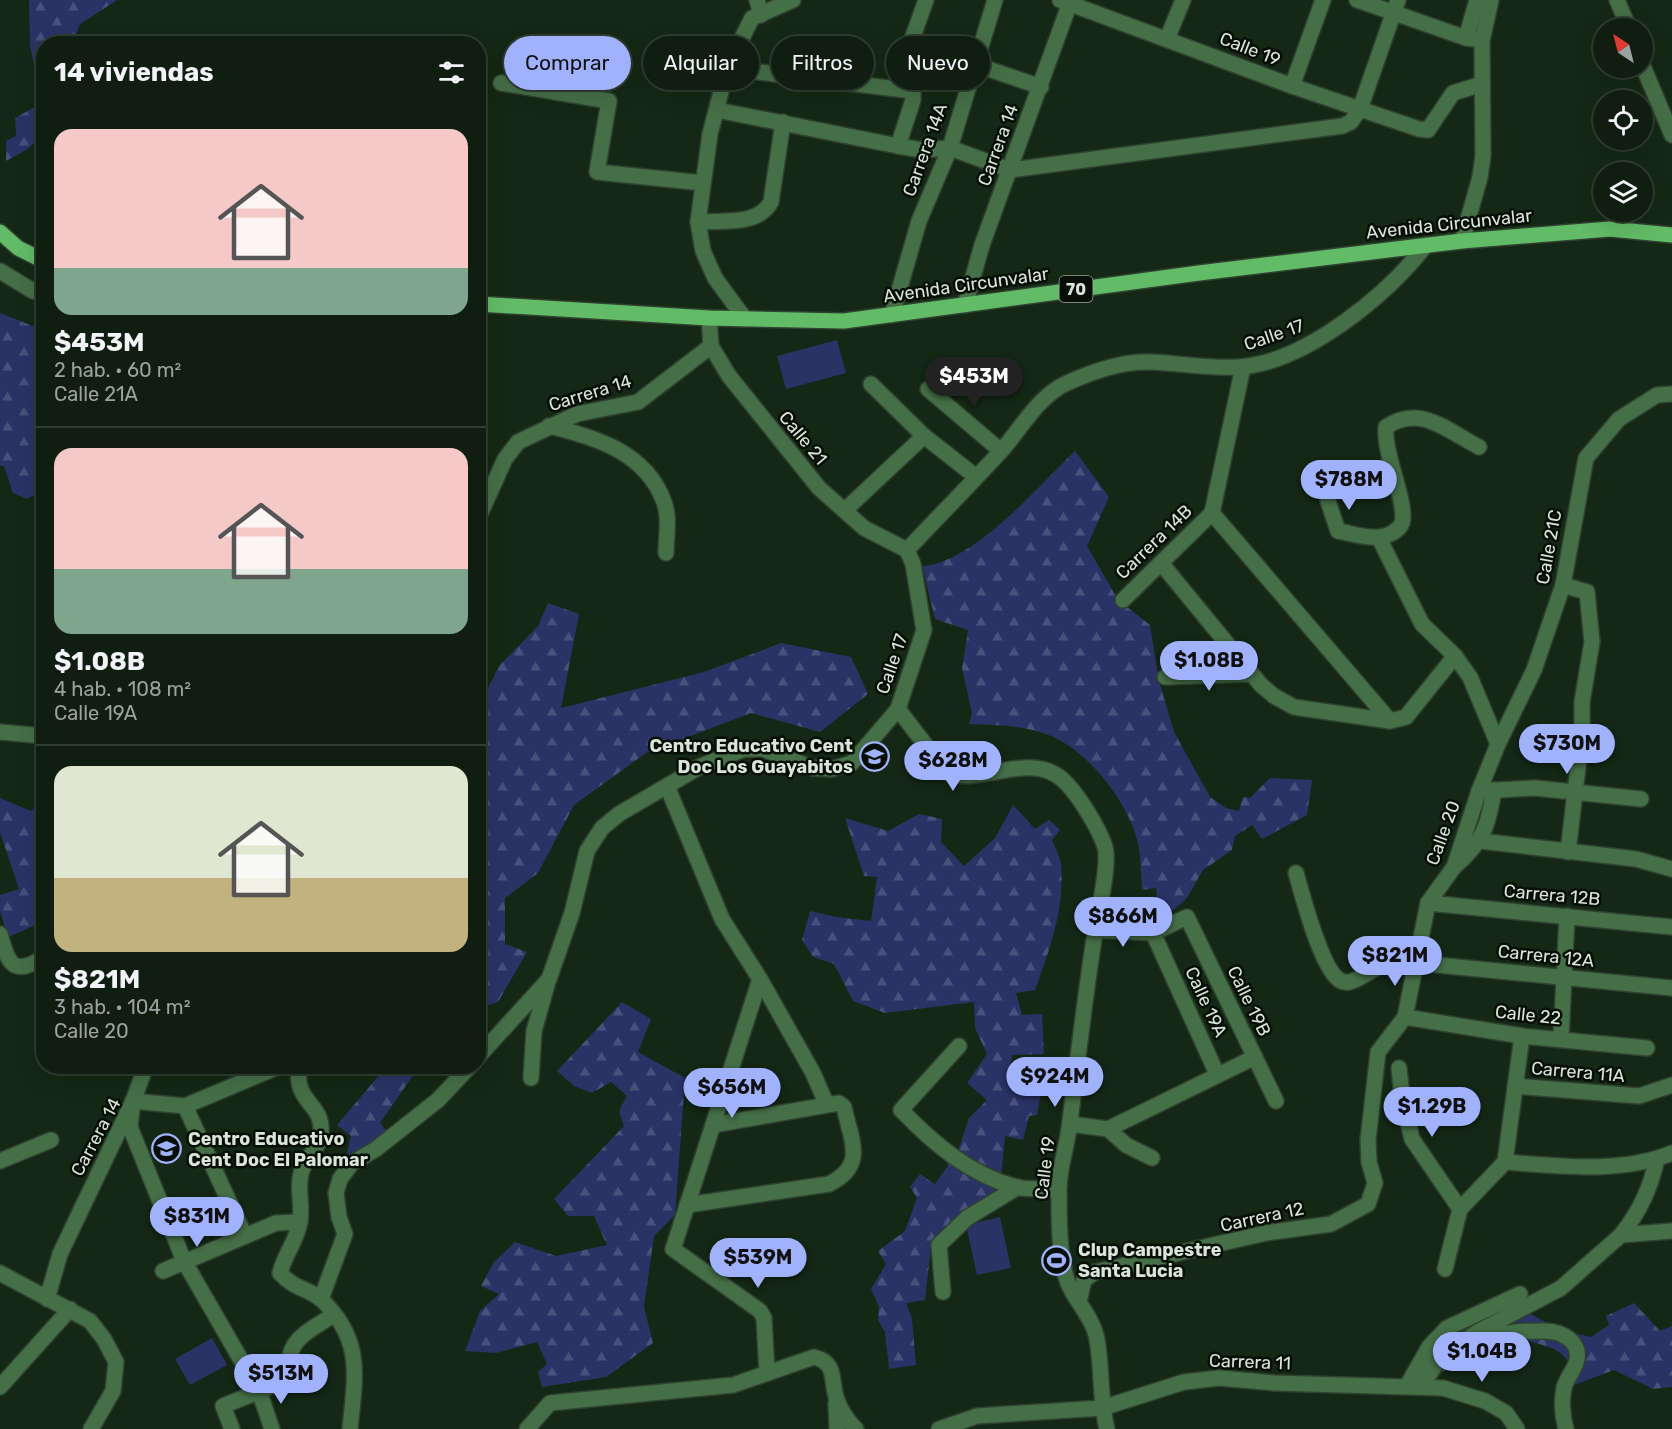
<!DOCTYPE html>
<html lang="es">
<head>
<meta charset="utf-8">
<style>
  :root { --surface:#0f1e10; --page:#182719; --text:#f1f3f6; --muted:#9ba29f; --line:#2f3c30; --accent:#a1b2fd }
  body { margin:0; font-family:Rubik,sans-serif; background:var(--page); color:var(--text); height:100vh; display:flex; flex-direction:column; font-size:22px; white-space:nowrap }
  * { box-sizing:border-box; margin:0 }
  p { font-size:20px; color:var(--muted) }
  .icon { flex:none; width:33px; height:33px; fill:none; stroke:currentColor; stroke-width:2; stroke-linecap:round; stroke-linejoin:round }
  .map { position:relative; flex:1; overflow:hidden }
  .sheet { position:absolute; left:36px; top:36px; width:450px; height:1038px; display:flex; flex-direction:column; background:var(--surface); border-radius:24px; box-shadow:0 6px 24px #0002,0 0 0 2px var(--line) }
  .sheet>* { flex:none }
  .hud { position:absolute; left:504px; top:36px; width:570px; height:54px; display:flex; gap:12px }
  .needle { width:39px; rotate:325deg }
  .fabs { position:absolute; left:1593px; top:18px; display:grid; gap:12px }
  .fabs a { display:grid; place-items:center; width:60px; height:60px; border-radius:50%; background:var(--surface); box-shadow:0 6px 24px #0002,0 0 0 2px var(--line); font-size:30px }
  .price { position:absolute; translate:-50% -51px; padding:0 14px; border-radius:21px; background:var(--accent); color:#111; font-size:20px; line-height:39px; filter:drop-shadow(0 2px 3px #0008) }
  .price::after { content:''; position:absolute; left:50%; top:36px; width:18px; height:14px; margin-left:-9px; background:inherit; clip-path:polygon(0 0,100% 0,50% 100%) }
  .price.current { background:#222; color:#fff }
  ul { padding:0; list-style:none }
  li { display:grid; align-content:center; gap:12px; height:318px; padding:0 18px }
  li+li { border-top:2px solid var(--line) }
  li span { display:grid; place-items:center; height:186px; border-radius:18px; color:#555 }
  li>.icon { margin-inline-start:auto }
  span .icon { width:108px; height:108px; fill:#fffc; stroke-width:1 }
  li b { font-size:26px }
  h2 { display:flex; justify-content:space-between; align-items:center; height:72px; padding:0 18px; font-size:26px }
  .chip { padding:0 21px; border-radius:27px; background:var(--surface); box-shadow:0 6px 24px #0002,0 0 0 2px var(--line); font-size:21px; line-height:54px }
  .chip.current { background:var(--accent); color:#111 }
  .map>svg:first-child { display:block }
  .forest { fill:url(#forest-firs) }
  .pitch { fill:#2a3366 }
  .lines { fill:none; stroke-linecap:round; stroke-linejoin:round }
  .minor-casing { stroke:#2f4230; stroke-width:18 }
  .major-casing { stroke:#2f4230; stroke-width:18 }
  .minor { stroke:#456f47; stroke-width:15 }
  .major { stroke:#62bb67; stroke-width:15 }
  .labels { text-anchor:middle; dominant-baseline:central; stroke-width:5; stroke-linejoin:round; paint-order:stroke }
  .shield { fill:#060e06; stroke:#99a499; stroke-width:1.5 }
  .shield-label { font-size:16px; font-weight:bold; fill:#d8e5d8 }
  .street-label { font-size:18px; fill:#d8e5d8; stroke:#060e06 }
  .poi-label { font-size:18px; font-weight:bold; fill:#d8e5d8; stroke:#060e06; text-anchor:start }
</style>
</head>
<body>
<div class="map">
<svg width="1672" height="1429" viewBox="0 0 1672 1429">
  <defs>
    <pattern id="forest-firs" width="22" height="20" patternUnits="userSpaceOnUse" patternTransform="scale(1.5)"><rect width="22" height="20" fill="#2a3366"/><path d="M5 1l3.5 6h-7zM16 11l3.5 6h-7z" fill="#48507b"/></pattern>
  </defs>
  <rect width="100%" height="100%" fill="#142815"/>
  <!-- forest -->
  <g class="forest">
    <path d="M 29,0 L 117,0 L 80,24 L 73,43 L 44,44 L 43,134 L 28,149 L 6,161 L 6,141 L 16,136 L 15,118 L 42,103 L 30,46 Z"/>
    <path d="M 0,313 L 43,330 L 43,490 L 27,499 L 13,493 L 4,466 L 0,466 Z"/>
    <path d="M 1075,451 L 1109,497 L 1087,546 L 1118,600 L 1150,625 L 1159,681 L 1174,732 L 1210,797 L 1226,808 L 1239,811 L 1243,797 L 1250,798 L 1270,778 L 1312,780 L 1307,815 L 1262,839 L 1252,825 L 1235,836 L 1232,850 L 1203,870 L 1187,898 L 1160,922 L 1156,888 L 1142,890 C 1141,876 1141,862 1139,848 C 1132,807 1090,752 1051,736 C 1025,725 997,725 969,724 L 972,713 L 962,668 L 968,630 L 935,619 L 922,566 C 974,563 1037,487 1075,451 Z"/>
    <path d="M 548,603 L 579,614 L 561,708 L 704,672 L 781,643 L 851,657 L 868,694 L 820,732 L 751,713 L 646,753 L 574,805 L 538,873 L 505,898 L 505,944 L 527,952 L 498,1002 L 479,1008 L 479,707 L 499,666 L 538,626 Z"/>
    <path d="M 0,798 L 31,811 L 43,799 L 43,922 L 8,937 L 0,911 L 0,895 L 19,889 L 0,832 Z"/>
    <path d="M 1013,805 L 1035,829 L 1049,820 L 1060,830 L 1052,840 C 1055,848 1061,858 1061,866 C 1065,907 1049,952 1035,990 L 1016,993 L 1022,1015 L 1042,1014 L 1044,1054 L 1012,1055 L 1010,1069 L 1044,1076 L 1037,1115 L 1029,1116 L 1023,1140 L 1005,1136 L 1001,1177 L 957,1154 L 969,1118 L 987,1100 L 967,1083 L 987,1054 L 975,1028 L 974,1002 L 885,1013 L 853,1001 L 834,964 L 813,957 L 802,940 L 810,911 L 836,917 L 871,921 L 877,877 L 864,876 L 845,818 L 888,831 L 919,814 L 942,819 L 941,842 L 964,866 L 995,838 Z"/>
    <path d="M 622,1002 L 651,1019 L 638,1052 L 685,1078 L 675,1215 L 654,1236 L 644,1307 L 653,1343 L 606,1377 L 542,1387 L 538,1372 L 547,1364 L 537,1342 L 496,1353 L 465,1351 L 480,1311 L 499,1294 L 481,1286 L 494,1262 L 515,1242 L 556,1256 L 607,1245 L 594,1216 L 568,1216 L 554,1199 L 624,1126 L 619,1111 L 627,1096 L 611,1082 L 592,1093 L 574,1086 L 557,1071 Z"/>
    <path d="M 386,1067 L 419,1067 L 380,1123 L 389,1134 L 350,1159 L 347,1153 L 351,1136 L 337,1125 Z"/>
    <path d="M 949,1164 L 1000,1191 L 965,1213 L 931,1246 L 925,1300 L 906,1303 L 912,1319 L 916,1365 L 889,1369 L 885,1332 L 878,1320 L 879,1307 L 871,1289 L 886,1264 L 878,1251 L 905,1231 L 917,1198 L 910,1187 L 920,1174 L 935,1184 Z"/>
    <path d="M 1634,1303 L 1660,1331 L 1672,1326 L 1672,1387 L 1653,1389 L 1614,1370 L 1574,1385 C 1569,1348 1558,1351 1527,1340 L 1520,1350 L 1501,1344 L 1436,1375 L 1426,1362 L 1438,1352 L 1454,1332 L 1518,1306 C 1542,1322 1563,1331 1591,1337 L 1609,1325 L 1606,1316 Z"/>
  </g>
  <!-- pitch -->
  <g class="pitch">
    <path d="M 837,340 L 846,373 L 786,389 L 777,356 Z"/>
    <path d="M 1000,1217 L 1011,1268 L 977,1275 L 966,1225 Z"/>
    <path d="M 212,1338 L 227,1365 L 190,1385 L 175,1359 Z"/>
  </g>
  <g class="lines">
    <defs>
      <g id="minor">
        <path d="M 757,0 L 761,15"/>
        <path d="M 1060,0 L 1292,86 L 1419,129 L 1428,130 L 1453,93 L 1482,84"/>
        <path d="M 1357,0 L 1466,38"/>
        <path d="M 1617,0 L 1629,28"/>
        <path d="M 1167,39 L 1183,0"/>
        <path d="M 1475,39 L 1466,38 L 1477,0"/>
        <path d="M 974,64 L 1041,87"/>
        <path d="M 1642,64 L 1672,135"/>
        <path d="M 727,68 L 913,91"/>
        <path d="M 501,83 L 609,101 L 597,172 L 703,183"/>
        <path d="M 1292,86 L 1323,0"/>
        <path d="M 717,110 L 898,146 L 922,150 L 950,148 L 1010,170 L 1342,126 L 1351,122 L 1360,109 L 1398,0"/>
        <path d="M 898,146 L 913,100 L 912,39 L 926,0"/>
        <path d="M 698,222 C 722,220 758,226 771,202 L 783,122"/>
        <path d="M 1462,241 L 1480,177 L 1483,156 L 1482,41 L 1491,0"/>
        <path d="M 0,271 L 33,291 L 44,293"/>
        <path d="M 965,305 L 982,245 L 1071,0"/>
        <path d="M 892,315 L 919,221 L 950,148 L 995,0"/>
        <path d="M 709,318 L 711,346 L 729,376 L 819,488 L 864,528 L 907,550"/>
        <path d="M 745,319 L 715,278 L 703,251 L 698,222 L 710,134 L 727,68 L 752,18 L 793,0"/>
        <path d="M 871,384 L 924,436 L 975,476"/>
        <path d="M 928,389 L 1001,451"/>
        <path d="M 549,426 C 595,437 646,452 664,502 C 670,517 666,537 666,553"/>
        <path d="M 1328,501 L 1338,531 C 1350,533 1367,539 1380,537 C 1388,536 1399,531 1402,523 C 1408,504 1383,453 1386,427 C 1420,404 1446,430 1479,447"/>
        <path d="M 845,510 L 924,436"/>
        <path d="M 1212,513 L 1390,721"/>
        <path d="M 1212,513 L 1243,367"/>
        <path d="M 478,519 L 505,459 L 518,442 L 577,414 L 638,402 L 711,346"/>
        <path d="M 1379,538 L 1422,624 L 1455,656 L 1470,677 L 1498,744"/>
        <path d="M 1161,563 L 1261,685 L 1274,696 L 1294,707 L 1390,721 L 1406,717 L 1455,656"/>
        <path d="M 1563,585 L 1587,592 L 1592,642 L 1582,702 L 1582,733 L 1568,852"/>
        <path d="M 1123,600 L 1212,513"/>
        <path d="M 1165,677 L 1251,674"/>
        <path d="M 898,709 L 947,773 C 983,785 1029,751 1062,779 C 1077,792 1099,828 1105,847 C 1110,864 1098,913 1095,933 C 1085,995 1078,1058 1070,1121 C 1068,1145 1058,1169 1059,1193 C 1059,1218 1059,1260 1068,1283 C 1075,1301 1091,1315 1096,1335 C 1103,1366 1099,1398 1107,1429"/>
        <path d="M 0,732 L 44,736"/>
        <path d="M 667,786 L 722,919 L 760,979 L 813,1073 L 826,1103"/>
        <path d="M 1479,791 L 1498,744 L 1534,670 L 1563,585 L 1586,458 L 1619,419 L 1657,395 L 1672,394"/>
        <path d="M 1480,841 L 1636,859 L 1672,869"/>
        <path d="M 1454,867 C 1483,842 1488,827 1494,790"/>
        <path d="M 1296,873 C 1302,894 1322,972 1341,981 C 1348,984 1353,981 1359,978 L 1421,943"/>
        <path d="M 1428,903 L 1672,927"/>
        <path d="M 1096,930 L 1153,933 L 1187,917 L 1276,1101"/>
        <path d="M 1153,933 L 1217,1074"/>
        <path d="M 0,934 C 8,964 13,977 44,957"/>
        <path d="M 1417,963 L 1672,988"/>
        <path d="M 760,979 L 673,1249 L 760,1311 L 764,1318 L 767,1373"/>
        <path d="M 1405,1017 L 1522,1036 L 1647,1048"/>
        <path d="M 1561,1038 L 1567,916"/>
        <path d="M 959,1046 L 901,1110 C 933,1143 970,1175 1016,1187 C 1029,1190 1045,1188 1058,1189"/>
        <path d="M 478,1057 L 549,979 L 572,913 L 587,851 L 602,828 L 619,814 L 701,766 L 744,749 L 763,749 L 813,768 L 832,769 L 852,763 L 898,709 L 924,630 L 913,564 L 907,550 C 938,517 970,485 1001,451 C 1021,429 1038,396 1067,383 C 1091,372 1122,361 1150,362 C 1180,363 1210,369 1240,367 C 1306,362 1387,295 1426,245"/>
        <path d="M 299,1066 C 294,1105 323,1101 321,1133 C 320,1147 307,1157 302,1170 C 296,1187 303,1203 300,1221 C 298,1239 284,1255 280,1273 C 295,1290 309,1288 322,1300 C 364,1341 355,1377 350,1429"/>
        <path d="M 1399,1068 L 1402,1096 L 1412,1139 L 1460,1209"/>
        <path d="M 531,1078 L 534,1031 L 547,985"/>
        <path d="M 1515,1086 L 1639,1096 L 1672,1085"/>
        <path d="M 133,1101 L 130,1127 L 184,1261 L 259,1391 L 272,1429"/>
        <path d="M 133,1101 L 185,1106 L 280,1066"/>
        <path d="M 185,1106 L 245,1236"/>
        <path d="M 1070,1124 L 1108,1129 L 1255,1057"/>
        <path d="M 1108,1129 L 1126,1145 L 1152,1158"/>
        <path d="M 0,1161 L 51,1140"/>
        <path d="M 1505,1162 C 1560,1166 1620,1174 1672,1153"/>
        <path d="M 687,1205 L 829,1184 C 867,1165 851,1141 844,1107 L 839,1103 L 713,1125"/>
        <path d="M 1621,1235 C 1640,1211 1650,1189 1657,1159"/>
        <path d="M 1445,1269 L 1460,1209 L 1505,1162 L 1522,1036"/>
        <path d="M 163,1271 L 276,1223 L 300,1222"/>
        <path d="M 0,1273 L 90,1321 L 104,1339 L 116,1362 L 113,1391 L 91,1429"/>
        <path d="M 943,1292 L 939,1245 L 967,1218 L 1018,1187"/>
        <path d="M 47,1299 L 60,1254 L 133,1101 L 146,1066"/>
        <path d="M 321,1299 L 345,1234 L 339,1217 L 336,1193 L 340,1179 L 352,1163 L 376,1149 L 438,1100 L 470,1066"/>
        <path d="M 1079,1302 L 1084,1280 L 1095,1272 L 1266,1233 L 1331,1224 L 1368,1204 L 1375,1183 L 1369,1162 L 1368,1140 L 1378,1052 L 1405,1017 L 1428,903 L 1454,867 L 1479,791 L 1535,788 L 1641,799"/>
        <path d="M 1485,1340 C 1505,1331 1522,1331 1544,1331 C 1562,1331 1583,1342 1576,1363 C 1573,1372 1566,1379 1564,1388 C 1561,1403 1562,1415 1566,1429"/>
        <path d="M 1407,1386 L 1429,1347 L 1447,1328 L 1520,1294"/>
        <path d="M 1421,1386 L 1437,1363 L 1453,1349 L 1476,1333 L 1561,1288 L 1621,1235 L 1672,1231"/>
        <path d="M 0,1387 L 70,1309"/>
        <path d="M 836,1403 L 837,1429"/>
        <path d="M 232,1429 L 223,1406 L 287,1380 C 287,1338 302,1336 333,1315"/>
        <path d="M 527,1429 L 550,1403 L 733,1385 L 814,1357 C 838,1363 830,1381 837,1400 C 841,1411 848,1421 856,1429"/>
        <path d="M 939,1429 L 977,1416 L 1102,1408 L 1184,1382 L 1219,1378 L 1274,1383 L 1443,1388 L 1485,1401 L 1506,1413 L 1517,1429"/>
      </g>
      <g id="major">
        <path d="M 0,232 L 18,248 L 44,261"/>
        <path d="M 478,304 L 709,318 L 844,321 L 1199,273 L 1462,241 L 1610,229 L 1672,235"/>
      </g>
    </defs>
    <!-- minor casing -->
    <use href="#minor" class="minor-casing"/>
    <!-- major casing -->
    <use href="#major" class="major-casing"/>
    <!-- minor -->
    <use href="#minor" class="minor"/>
    <!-- major -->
    <use href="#major" class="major"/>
  </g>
  <!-- icons -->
  <defs>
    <symbol id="school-ring" viewBox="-11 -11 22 22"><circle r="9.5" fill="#060e06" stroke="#a1b2fd" stroke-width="1.5"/><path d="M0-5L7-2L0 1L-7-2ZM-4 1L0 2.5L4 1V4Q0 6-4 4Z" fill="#a1b2fd"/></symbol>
    <symbol id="stadium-ring" viewBox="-11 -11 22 22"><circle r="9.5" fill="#060e06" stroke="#a1b2fd" stroke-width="1.5"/><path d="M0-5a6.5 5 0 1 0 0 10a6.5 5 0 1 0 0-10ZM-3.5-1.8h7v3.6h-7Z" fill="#a1b2fd"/></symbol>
  </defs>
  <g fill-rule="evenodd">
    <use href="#school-ring" x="858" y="740" width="33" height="33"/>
    <use href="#school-ring" x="150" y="1132" width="33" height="33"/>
    <use href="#stadium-ring" x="1040" y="1244" width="33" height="33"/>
  </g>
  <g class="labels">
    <!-- shield labels -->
    <rect class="shield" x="1059.5" y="276" width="33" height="26" rx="4.5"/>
    <g class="shield-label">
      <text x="1076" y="289">70</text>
    </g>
    <!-- street labels -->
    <g class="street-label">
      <text transform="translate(1250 49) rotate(21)">Calle 19</text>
      <text transform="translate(998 145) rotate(-70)">Carrera 14</text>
      <text transform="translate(925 150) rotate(-70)">Carrera 14A</text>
      <text transform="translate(1449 224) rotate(-6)">Avenida Circunvalar</text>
      <text transform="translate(966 285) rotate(-8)">Avenida Circunvalar</text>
      <text transform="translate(1274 335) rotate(-19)">Calle 17</text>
      <text transform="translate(590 393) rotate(-17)">Carrera 14</text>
      <text transform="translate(803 438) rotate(50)">Calle 21</text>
      <text transform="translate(1154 542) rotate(-44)">Carrera 14B</text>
      <text transform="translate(1549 547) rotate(-80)">Calle 21C</text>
      <text transform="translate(892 664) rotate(-71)">Calle 17</text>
      <text transform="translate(1443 833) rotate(-70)">Calle 20</text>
      <text transform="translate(1552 895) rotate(5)">Carrera 12B</text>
      <text transform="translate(1546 956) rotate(6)">Carrera 12A</text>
      <text transform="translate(1249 1001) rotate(64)">Calle 19B</text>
      <text transform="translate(1206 1002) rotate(65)">Calle 19A</text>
      <text transform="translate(1528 1015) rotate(6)">Calle 22</text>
      <text transform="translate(1578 1072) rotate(5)">Carrera 11A</text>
      <text transform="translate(96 1137) rotate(-62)">Carrera 14</text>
      <text transform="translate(1045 1168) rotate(-83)">Calle 19</text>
      <text transform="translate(1262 1217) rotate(-12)">Carrera 12</text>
      <text transform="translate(1250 1362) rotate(2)">Carrera 11</text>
    </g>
    <!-- poi labels -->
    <g class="poi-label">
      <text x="853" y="746" text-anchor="end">Centro Educativo Cent<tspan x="853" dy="21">Doc Los Guayabitos</tspan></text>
      <text x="188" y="1139">Centro Educativo<tspan x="188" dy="21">Cent Doc El Palomar</tspan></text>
      <text x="1078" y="1250">Clup Campestre<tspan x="1078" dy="21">Santa Lucia</tspan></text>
    </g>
  </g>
</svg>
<div class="fabs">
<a><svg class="needle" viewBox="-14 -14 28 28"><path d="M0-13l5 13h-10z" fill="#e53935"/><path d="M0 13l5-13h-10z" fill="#9ba29f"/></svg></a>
<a><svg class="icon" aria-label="locate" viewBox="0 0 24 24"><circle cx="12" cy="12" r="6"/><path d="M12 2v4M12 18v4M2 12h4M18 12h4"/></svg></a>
<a><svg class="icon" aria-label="layers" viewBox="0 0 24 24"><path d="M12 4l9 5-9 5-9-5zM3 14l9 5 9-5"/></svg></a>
</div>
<b class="price current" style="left:974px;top:408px">$453M</b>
<b class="price" style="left:1349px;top:511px">$788M</b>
<b class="price" style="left:1209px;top:692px">$1.08B</b>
<b class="price" style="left:1567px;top:775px">$730M</b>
<b class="price" style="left:953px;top:792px">$628M</b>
<b class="price" style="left:1123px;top:948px">$866M</b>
<b class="price" style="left:1395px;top:987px">$821M</b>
<b class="price" style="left:1055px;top:1108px">$924M</b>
<b class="price" style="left:732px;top:1119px">$656M</b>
<b class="price" style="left:1432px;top:1138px">$1.29B</b>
<b class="price" style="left:197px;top:1248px">$831M</b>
<b class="price" style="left:758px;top:1289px">$539M</b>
<b class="price" style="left:1482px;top:1383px">$1.04B</b>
<b class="price" style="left:281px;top:1405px">$513M</b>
<div class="hud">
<a class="chip current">Comprar</a>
<a class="chip">Alquilar</a>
<a class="chip">Filtros</a>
<a class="chip">Nuevo</a>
</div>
<section class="sheet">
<h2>14 viviendas<svg class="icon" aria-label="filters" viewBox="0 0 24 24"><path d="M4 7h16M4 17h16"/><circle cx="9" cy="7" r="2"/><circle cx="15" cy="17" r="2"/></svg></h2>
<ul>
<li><span style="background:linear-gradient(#f6c9c9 75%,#7fa58c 0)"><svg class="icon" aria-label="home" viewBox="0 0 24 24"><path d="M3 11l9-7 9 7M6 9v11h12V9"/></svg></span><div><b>$453M</b><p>2 hab. · 60 m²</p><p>Calle 21A</p></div></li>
<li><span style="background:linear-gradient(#f6c9c9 65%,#7fa58c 0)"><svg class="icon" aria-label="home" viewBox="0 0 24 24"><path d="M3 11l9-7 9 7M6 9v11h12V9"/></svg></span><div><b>$1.08B</b><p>4 hab. · 108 m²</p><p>Calle 19A</p></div></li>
<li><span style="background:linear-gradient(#dfe7d0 60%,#c2b280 0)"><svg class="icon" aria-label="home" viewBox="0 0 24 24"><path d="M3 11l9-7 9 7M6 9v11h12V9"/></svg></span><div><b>$821M</b><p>3 hab. · 104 m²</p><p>Calle 20</p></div></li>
</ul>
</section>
</div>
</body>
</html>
